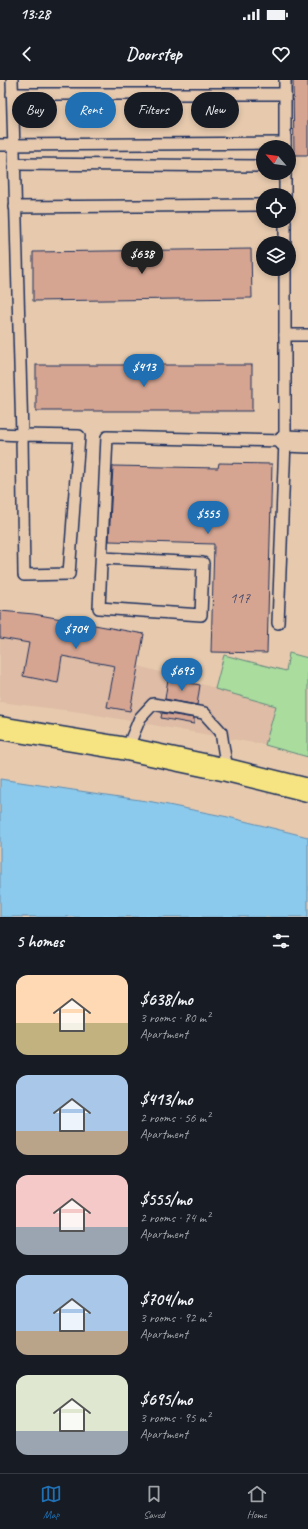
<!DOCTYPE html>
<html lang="en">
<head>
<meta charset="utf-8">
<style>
  :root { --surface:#171b24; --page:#20242c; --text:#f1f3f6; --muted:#9ea1a6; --line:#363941; --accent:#1f6fb2 }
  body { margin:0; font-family:Caveat,sans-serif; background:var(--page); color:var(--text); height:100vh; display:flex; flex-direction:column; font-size:15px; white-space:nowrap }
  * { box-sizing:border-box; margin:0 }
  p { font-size:13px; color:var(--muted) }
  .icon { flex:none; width:22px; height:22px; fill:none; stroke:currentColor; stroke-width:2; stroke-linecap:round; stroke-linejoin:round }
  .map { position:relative; height:837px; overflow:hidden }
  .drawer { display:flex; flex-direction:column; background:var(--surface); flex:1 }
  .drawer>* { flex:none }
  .banner { position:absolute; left:12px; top:12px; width:284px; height:36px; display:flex; gap:8px }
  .needle { width:26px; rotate:298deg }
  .fabs { position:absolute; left:256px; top:60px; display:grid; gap:8px }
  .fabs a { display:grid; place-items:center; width:40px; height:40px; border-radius:50%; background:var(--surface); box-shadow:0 2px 6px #0003; font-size:20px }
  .price { position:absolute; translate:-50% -34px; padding:0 9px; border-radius:14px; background:var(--accent); color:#fff; font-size:13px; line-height:26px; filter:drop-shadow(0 1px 2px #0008) }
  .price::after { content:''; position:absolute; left:50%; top:24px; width:12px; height:9px; margin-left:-6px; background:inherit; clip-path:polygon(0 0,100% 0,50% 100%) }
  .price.selected { background:#222; color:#fff }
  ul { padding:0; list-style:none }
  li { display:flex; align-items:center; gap:12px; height:100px; padding:0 16px }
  li span { display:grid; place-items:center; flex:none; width:112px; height:80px; border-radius:12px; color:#555 }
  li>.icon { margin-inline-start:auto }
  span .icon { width:48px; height:48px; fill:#fffc; stroke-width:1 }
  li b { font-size:17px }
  h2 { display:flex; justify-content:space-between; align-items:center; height:48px; padding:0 16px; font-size:17px }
  .chip { padding:0 14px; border-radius:18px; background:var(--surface); box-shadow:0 2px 6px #0003; font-size:14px; line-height:36px }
  .chip.selected { background:var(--accent); color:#fff }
  .status { display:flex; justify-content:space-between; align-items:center; height:28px; padding:0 20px; background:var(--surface); direction:ltr }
  .status svg { height:11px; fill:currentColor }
  header { display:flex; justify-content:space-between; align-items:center; height:52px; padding:0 16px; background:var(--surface); font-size:18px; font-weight:600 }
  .tabs { display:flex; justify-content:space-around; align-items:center; height:56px; border-top:1px solid var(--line); background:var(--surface); font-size:11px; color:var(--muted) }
  .tabs a { display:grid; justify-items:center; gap:2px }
  .tabs .selected { color:var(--accent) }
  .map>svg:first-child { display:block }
  .built { fill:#debca5 }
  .green { fill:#a9dc9d; stroke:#62867e }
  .water { fill:#8bcaec; stroke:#5e8cb3 }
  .building { fill:#d5a592; stroke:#1b2f5e }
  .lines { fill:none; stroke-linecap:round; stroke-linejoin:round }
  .service-casing { stroke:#1b2f5e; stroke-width:14 }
  .minor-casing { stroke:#1b2f5e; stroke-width:24 }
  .primary-casing { stroke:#1b2f5e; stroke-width:25 }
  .service { stroke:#e7caae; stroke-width:11 }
  .minor { stroke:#e7caae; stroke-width:21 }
  .primary { stroke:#f6e381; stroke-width:22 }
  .labels { text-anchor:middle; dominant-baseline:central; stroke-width:4; stroke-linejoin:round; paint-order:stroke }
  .number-label { font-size:15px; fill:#4a4c6b }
</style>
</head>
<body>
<div class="status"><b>13:28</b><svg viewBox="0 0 49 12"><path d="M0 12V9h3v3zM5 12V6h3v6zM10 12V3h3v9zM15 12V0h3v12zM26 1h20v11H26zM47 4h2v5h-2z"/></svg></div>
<header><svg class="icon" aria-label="back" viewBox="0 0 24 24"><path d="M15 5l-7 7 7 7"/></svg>Doorstep<svg class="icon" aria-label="heart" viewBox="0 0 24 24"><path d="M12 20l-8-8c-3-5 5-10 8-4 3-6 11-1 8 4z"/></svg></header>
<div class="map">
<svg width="308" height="837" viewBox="0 0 308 837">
  <rect width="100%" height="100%" fill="#e7caae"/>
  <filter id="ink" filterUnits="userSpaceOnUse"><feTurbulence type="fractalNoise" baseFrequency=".025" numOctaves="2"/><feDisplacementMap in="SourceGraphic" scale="8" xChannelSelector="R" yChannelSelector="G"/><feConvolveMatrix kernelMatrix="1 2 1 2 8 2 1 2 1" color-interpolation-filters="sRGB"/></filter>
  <g filter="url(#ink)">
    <!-- built -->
    <path class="built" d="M 0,531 L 34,534 L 144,554 L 139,586 L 277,626 L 265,665 L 80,632 L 0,622 Z"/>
    <!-- green -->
    <path class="green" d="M 289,573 L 308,578 L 308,677 L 265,665 L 276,626 L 215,609 L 224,575 L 286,591 Z"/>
    <!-- water -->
    <path class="water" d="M 0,699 L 153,722 L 228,737 L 308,757 L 308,837 L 0,837 Z"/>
    <!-- building -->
    <g class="building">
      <path d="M 293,0 L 308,0 L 308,75 L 294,75 Z"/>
      <path d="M 251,169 L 252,218 L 33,221 L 33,172 Z"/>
      <rect x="36" y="285" width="216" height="46"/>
      <path d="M 219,383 L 272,384 L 267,573 L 211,572 L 214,464 L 109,461 L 113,386 L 218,388 Z"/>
      <path d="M 0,531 L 34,534 L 144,554 L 130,631 L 107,627 L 115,586 L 62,576 L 58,603 L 23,596 L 29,563 L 0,558 Z"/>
      <path d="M 168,599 L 200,605 L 197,625 L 165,619 Z"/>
      <path d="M 162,633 L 194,638 L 194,644 L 161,638 Z"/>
    </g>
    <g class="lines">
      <defs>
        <g id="service">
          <path d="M 285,0 L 285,67"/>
          <path d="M 12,14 L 285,14"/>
          <path d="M 0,65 L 285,63"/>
          <path d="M 14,84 L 263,86"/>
          <path d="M 285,115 L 285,93"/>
          <path d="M 15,127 L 263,125"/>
          <path d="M 285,163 L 285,141"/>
          <path d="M 285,255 L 308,255"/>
          <path d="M 0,354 L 22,355 L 12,0"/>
          <path d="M 22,355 L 79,356 L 69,494 L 24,495 Z"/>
          <path d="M 102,478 L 203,483 L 201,535 L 99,528 L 107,357 L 285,361"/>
          <path d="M 278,543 L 285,361 L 285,189"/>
          <path d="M 127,669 L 140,638 L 153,624 L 204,633 L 221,652 L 227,690"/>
        </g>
        <path id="minor" d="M 285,361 L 308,362"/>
        <path id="primary" d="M 0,648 L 127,669 L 227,690 L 308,710"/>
      </defs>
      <!-- service casing -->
      <use href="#service" class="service-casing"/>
      <!-- minor casing -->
      <use href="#minor" class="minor-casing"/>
      <!-- primary casing -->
      <use href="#primary" class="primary-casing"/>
      <!-- service -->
      <use href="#service" class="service"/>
      <!-- minor -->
      <use href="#minor" class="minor"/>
      <!-- primary -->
      <use href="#primary" class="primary"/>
    </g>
  </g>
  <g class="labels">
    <!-- number labels -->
    <g class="number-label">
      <text x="240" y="518">117</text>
    </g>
  </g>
</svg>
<div class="fabs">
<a><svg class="needle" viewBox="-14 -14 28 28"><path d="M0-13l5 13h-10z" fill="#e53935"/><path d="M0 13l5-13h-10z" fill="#9ea1a6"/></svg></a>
<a><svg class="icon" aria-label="locate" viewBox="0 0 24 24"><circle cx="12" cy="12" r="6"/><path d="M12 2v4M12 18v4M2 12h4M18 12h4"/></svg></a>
<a><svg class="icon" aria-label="layers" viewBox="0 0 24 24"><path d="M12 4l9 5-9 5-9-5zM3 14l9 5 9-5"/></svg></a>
</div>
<b class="price selected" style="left:142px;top:195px">$638</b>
<b class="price" style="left:144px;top:308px">$413</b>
<b class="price" style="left:208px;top:455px">$555</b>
<b class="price" style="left:76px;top:570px">$704</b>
<b class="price" style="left:182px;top:612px">$695</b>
<div class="banner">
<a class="chip">Buy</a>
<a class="chip selected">Rent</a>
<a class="chip">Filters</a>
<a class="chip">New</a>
</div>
</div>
<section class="drawer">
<h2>5 homes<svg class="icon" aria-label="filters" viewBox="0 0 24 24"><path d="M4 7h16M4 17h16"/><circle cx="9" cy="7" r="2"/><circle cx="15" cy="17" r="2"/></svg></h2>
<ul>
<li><span style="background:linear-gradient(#ffd9b3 60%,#c2b280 0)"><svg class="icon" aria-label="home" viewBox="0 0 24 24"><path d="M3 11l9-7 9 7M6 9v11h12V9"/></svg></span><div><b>$638/mo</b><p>3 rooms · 80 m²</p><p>Apartment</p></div></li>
<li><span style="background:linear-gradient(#a9c7e8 70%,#b9a48a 0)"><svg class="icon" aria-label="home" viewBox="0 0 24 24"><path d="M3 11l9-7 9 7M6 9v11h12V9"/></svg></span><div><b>$413/mo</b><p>2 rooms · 56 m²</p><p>Apartment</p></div></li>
<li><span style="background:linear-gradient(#f6c9c9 65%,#9aa5b1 0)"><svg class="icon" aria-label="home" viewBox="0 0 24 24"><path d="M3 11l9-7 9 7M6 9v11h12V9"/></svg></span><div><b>$555/mo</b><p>2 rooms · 74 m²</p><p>Apartment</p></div></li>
<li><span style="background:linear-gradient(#a9c7e8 70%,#b9a48a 0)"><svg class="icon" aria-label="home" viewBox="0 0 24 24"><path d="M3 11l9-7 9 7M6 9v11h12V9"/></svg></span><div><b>$704/mo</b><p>3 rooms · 92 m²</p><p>Apartment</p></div></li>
<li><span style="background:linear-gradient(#dfe7d0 70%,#9aa5b1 0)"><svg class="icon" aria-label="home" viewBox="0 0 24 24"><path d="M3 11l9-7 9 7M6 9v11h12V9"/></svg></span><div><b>$695/mo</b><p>3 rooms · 95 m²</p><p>Apartment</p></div></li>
</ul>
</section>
<nav class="tabs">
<a class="selected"><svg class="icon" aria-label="map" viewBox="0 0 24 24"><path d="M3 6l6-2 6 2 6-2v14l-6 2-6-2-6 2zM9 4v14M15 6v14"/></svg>Map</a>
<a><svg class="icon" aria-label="saved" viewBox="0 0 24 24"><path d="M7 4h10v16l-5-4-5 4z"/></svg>Saved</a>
<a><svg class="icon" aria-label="home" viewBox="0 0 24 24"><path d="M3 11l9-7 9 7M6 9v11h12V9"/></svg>Home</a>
</nav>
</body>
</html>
